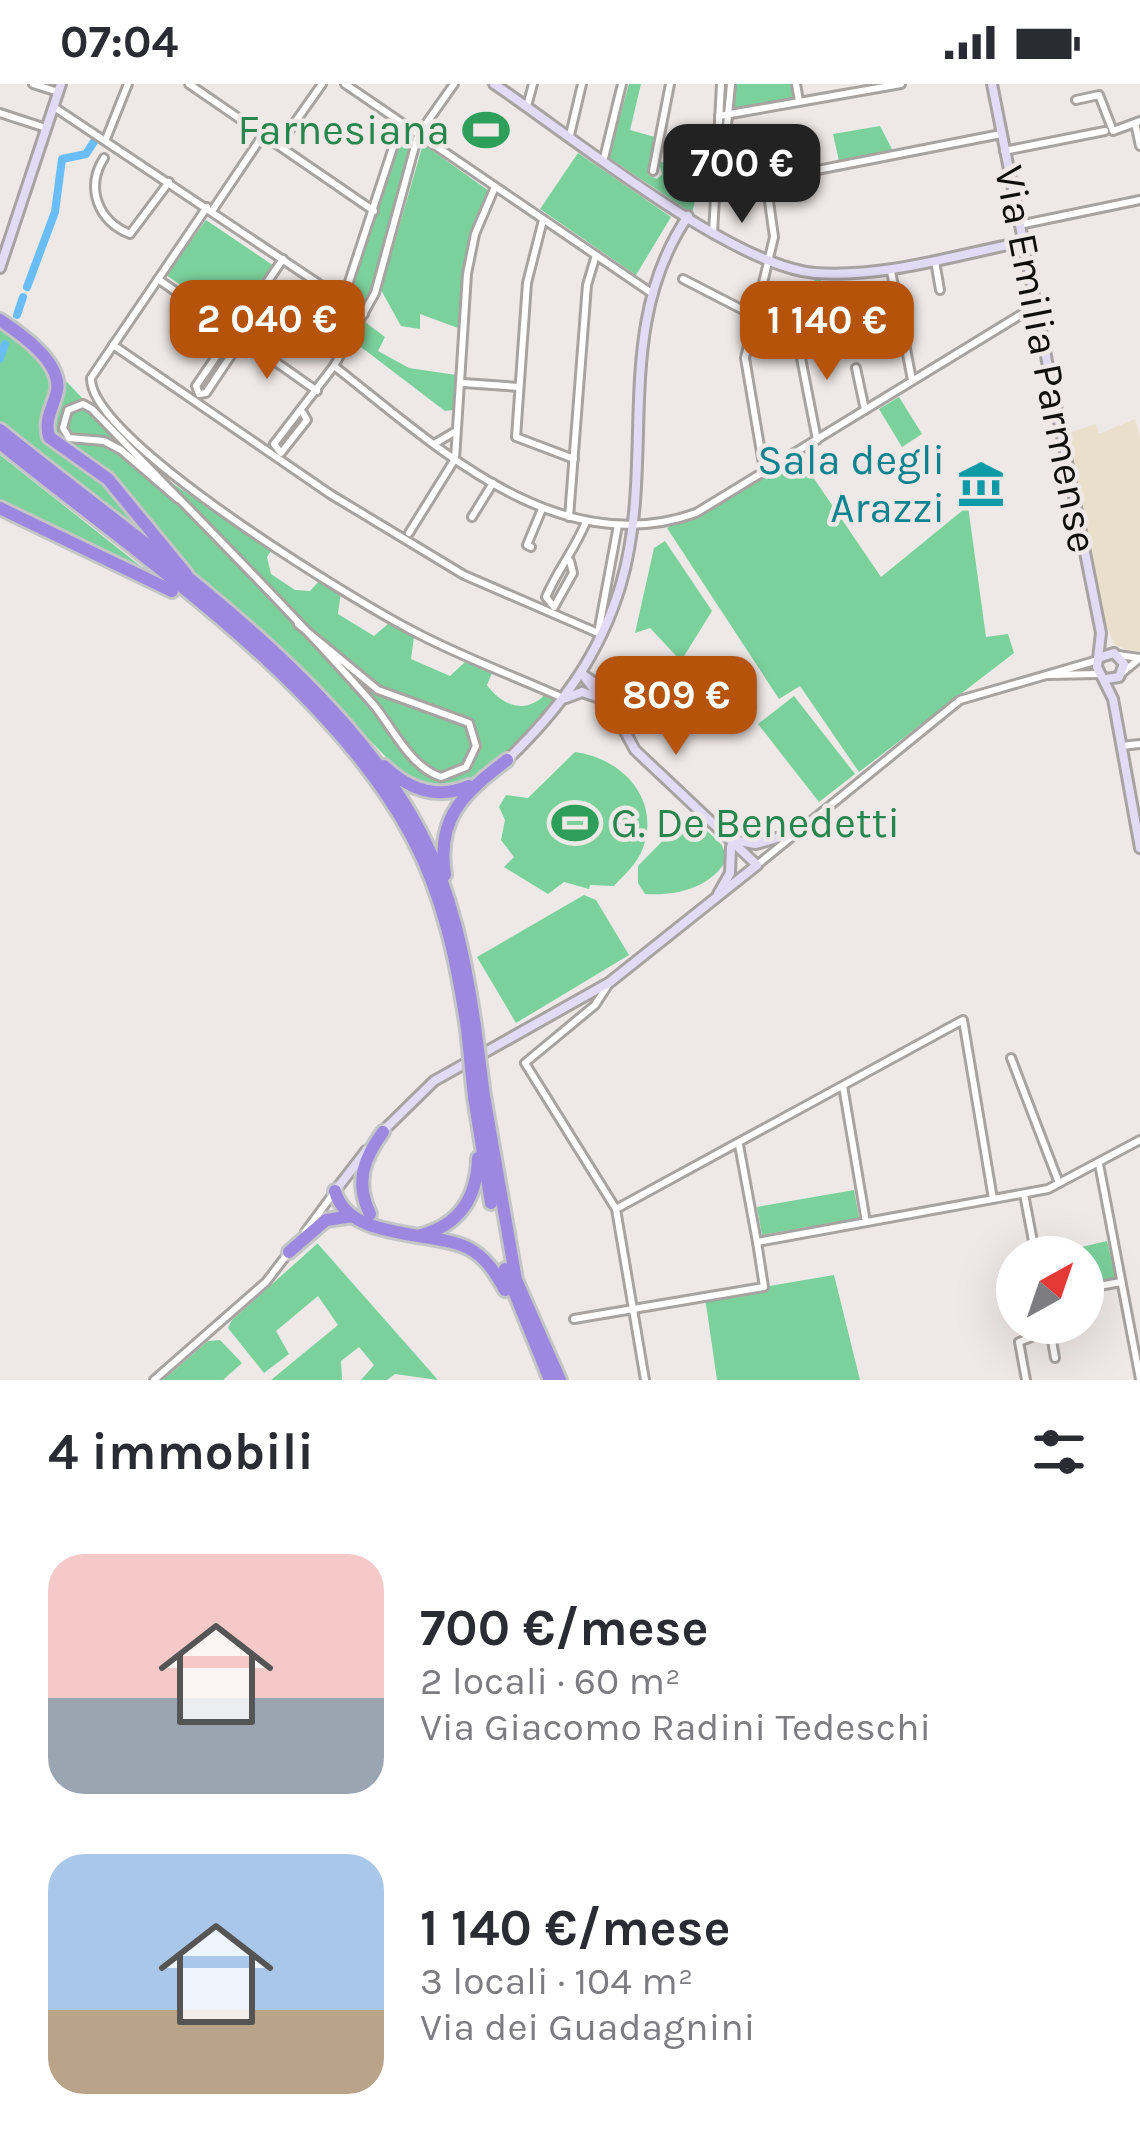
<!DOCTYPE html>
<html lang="it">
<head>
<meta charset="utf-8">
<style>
  :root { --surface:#fff; --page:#f2f2f3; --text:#2b2b33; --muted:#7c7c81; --accent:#b45309 }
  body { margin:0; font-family:Karla,sans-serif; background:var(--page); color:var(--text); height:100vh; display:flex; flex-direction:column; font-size:45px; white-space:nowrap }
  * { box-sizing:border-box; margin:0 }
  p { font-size:39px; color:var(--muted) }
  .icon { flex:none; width:66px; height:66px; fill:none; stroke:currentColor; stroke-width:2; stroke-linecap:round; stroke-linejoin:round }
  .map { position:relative; height:1296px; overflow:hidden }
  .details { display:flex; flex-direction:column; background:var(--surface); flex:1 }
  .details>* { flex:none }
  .needle { width:78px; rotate:40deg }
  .controls { position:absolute; left:996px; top:1152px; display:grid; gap:24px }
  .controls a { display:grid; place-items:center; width:108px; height:108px; border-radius:50%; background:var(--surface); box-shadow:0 12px 48px #0002; font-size:60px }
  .price { position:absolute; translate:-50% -102px; padding:0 27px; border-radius:24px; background:var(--accent); color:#fff; font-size:39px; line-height:78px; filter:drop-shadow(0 3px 6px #0008) }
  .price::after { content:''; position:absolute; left:50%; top:72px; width:36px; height:27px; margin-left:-18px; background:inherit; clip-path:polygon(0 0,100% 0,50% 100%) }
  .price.active { background:#222; color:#fff }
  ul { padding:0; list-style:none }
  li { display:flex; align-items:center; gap:36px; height:300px; padding:0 48px }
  li span { display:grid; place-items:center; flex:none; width:336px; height:240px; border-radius:36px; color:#555 }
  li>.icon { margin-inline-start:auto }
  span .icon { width:144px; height:144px; fill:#fffc; stroke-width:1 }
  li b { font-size:51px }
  h2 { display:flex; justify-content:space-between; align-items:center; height:144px; padding:0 48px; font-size:51px }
  .status { display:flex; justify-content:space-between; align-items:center; height:84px; padding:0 60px; background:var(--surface); direction:ltr }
  .status svg { height:33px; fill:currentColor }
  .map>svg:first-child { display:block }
  .education { fill:#eadfcb }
  .green { fill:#7bd19c }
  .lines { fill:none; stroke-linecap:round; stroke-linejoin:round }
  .canal { stroke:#69bdfb; stroke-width:8 }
  .street-casing { stroke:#a7a3a1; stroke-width:12 }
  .secondary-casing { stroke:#a7a3a1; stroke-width:14 }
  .highway-casing { stroke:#c5c5c5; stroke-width:18 }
  .street { stroke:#fff; stroke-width:6 }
  .secondary { stroke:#e2dbf6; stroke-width:8 }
  .highway { stroke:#9d88e1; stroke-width:12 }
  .highway-bridge-casing { stroke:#c5c5c5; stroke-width:18; stroke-linecap:butt }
  .highway-bridge { stroke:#9d88e1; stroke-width:12 }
  .labels { text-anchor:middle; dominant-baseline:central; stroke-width:9; stroke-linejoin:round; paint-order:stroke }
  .leisure-label { font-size:42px; fill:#27864d; stroke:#eee9e7; text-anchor:end }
  .street-label { font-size:42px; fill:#0f0e0d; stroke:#eee9e7 }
  .culture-label { font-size:42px; fill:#0d838f; stroke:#eee9e7; text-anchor:end }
</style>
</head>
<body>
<div class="status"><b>07:04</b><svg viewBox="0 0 49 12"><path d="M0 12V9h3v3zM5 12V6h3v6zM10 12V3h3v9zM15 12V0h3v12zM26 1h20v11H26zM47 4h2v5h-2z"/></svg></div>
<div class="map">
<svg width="1140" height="1296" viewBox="0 0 1140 1296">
  <rect width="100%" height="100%" fill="#eee9e7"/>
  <!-- education -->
  <path class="education" d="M 1135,335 L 1140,354 L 1140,567 L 1133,568 L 1115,561 L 1106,541 L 1065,350 L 1096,340 L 1099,350 Z"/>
  <!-- green -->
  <g class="green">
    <path d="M 629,0 L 641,0 L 630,46 L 655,53 L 648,91 L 657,95 L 662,90 L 658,76 L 700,96 L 692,129 L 608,73 Z"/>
    <path d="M 727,0 L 796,0 L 799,17 L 726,25 Z"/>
    <path d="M 880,42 L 893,67 L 839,77 L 833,50 Z"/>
    <path d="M 402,43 L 415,52 L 372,208 L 361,225 L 346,215 Z"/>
    <path d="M 423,60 L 489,107 L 474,149 L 458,244 L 420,230 L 420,245 L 401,242 L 381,206 Z"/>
    <path d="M 578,69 L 671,133 L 636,191 L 540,125 Z"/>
    <path d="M 206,136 L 274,182 L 235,238 L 166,191 Z"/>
    <path d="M 814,196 L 821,196 L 824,213 L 868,212 L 879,261 L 829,272 Z"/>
    <path d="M 365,238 L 385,253 L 378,267 L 409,284 L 456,291 L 453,326 L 445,327 L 357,260 Z"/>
    <path d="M 0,246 L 16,254 L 50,291 L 50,314 L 39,341 L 47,361 L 110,407 L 171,481 L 0,341 Z"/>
    <path d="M 66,297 L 146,382 L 272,465 L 267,473 L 271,490 L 295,506 L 310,507 L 320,496 L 341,508 L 338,530 L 374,552 L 389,539 L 414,553 L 411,575 L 450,592 L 465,578 L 492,589 L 487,601 C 502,622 527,631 545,610 L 556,618 L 508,669 L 467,697 L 442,704 L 406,694 L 313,597 L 174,475 L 154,440 L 108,395 L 49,352 Z"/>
    <path d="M 899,313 L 922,350 L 902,363 L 879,325 Z"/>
    <path d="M 0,371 L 157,495 L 0,420 Z"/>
    <path d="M 798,371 L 881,493 L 968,422 L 986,553 L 1008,550 L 1014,569 L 859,688 L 800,602 L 779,615 L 667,444 Z"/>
    <path d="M 665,457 L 712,527 L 681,577 L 650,544 L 635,549 L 654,464 Z"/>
    <path d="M 794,612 L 855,690 L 819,718 L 758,640 Z"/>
    <path d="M 575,668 C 621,674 661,714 643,764 C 637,780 625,790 614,802 L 590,801 L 589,805 L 564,798 L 548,810 L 504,783 L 514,773 L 501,756 L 505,736 L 499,723 L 506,711 L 528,714 Z"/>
    <path d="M 689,730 L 722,761 L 727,775 C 711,804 676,812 645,810 L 638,799 L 638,782 Z"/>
    <path d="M 584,811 L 596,816 L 629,871 L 516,939 L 477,873 Z"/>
    <path d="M 854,1106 L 859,1134 L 762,1151 L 757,1123 Z"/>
    <path d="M 1107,1157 L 1116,1195 L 1083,1201 L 1083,1173 L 1039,1173 Z"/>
    <path d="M 318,1159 L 318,1160 L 438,1296 L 395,1290 L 387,1296 L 361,1296 L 374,1281 L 359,1263 L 341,1277 L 342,1296 L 271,1296 L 338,1241 L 318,1212 L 276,1247 L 289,1270 L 264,1289 L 228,1244 L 232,1236 Z"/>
    <path d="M 834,1191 L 860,1296 L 717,1296 L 705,1213 Z"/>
    <path d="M 220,1256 L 242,1279 L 223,1296 L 163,1296 L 208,1257 Z"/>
  </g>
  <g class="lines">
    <!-- canal -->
    <g class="canal">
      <path d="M 27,203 L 55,128 L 62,75 L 86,70 L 95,56"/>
      <path d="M 17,231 L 23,213"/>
      <path d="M 0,275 L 5,260"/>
    </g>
    <defs>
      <g id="street">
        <path d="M 33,0 L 58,8"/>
        <path d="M 189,0 L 374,127"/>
        <path d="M 345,0 L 650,208"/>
        <path d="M 796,0 L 799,17"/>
        <path d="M 1076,16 L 1099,11 L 1113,47 L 1140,37"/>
        <path d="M 527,22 L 533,0"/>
        <path d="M 54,23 L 364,230"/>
        <path d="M 0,29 L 46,44"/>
        <path d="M 719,32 L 901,0"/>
        <path d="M 1135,39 L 1140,62"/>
        <path d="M 570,51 L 582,0"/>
        <path d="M 106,55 L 128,0"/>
        <path d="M 279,61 L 322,0"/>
        <path d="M 1004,67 L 1105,47"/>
        <path d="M 104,74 C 85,104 98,137 130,150 L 169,98"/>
        <path d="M 604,74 L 622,0"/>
        <path d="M 653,87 L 670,0"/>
        <path d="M 721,104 L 731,0"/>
        <path d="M 715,106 L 1001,50"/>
        <path d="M 207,123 L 91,294 C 89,356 352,515 411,546 C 459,572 512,591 563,614"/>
        <path d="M 212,127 L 263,51"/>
        <path d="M 543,136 L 527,199 L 516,353 L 574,375"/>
        <path d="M 1019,141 L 1140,116"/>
        <path d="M 713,150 L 721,0"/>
        <path d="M 935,177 L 940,206"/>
        <path d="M 891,187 L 912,296"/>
        <path d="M 158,195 L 317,307"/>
        <path d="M 683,195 L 751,230 L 820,245"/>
        <path d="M 343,216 L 401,39"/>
        <path d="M 806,243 L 800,269 L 817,356"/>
        <path d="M 242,255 L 206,309 L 199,310 L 196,302 L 283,175"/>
        <path d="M 113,261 L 330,410 L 464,491 L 598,549 L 618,441"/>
        <path d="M 334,282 C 435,361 557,479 696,429 L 1035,222"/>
        <path d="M 856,284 L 865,326"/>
        <path d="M 463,299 L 519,303"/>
        <path d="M 303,329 L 307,336 L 281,369 L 274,360 L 334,282 L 375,209 L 418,51 L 454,0"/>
        <path d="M 434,360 L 456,347"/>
        <path d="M 764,386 L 745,274 L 774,153 L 766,96"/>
        <path d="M 178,415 L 121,366 L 104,357 L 69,354 L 63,344 L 68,326 L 83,320 L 92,325 C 186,423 284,519 373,620 C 393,644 410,683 441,693 L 466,683 L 476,662 L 469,639 L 378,606 L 298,540"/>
        <path d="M 472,433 L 493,399"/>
        <path d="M 569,433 L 587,201 L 596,171"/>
        <path d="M 409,449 L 455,375 L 467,190 L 475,150 L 495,103"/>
        <path d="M 531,463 L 527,461 L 542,425"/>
        <path d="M 570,477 L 573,489 L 554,523 L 546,513 C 558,485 574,467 586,438"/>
        <path d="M 1118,571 L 1140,574"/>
        <path d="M 1123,588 L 1140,574"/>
        <path d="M 1049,591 L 1099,590"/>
        <path d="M 1121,662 L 1140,660"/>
        <path d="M 757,781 L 960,616 L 1098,576"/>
        <path d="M 608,901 L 595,921 L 525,979 L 616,1125 L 645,1296"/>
        <path d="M 1011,974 L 1059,1099"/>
        <path d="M 843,1002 L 866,1138"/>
        <path d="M 739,1061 L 757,1158"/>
        <path d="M 1099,1080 L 1140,1295"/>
        <path d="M 1024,1110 L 1036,1173"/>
        <path d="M 616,1125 L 963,936 L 993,1115"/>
        <path d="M 305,1148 L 333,1110"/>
        <path d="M 1083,1205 L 1121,1198"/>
        <path d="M 574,1235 L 764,1203 L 757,1158 L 1048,1105 L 1140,1056"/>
        <path d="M 1049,1239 L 1055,1274"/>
        <path d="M 154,1296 L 266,1198 L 289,1168"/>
        <path d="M 1026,1296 L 1019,1258 L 1050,1246"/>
      </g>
      <g id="secondary">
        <path d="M 494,0 C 570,51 731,182 815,189 C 886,194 954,171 1023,158"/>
        <path d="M 992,0 L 1101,549 L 1097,583 L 1113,615 L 1140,764"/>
        <path d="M 0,184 L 61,0"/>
        <path d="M 1101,573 L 1114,569 L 1124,580 L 1119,593 L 1106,595"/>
        <path d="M 582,590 L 601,603 L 635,666 L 757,781"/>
        <path d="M 583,591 L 607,622"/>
        <path d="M 566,614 L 582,608 L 597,613"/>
        <path d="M 507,676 C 560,625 600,571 621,500 C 657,376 611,245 688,132"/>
        <path d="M 738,757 L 756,760 L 794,749"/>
        <path d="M 718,810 L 730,789 L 731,763"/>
        <path d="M 383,1047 L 434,997 L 610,898 L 757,781"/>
        <path d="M 335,1107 L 366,1067"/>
      </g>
      <g id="highway">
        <path d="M 0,236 C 21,250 62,278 57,307 C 53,324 44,335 49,353 L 108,395 L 186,490"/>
        <path d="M 0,346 C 139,459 338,589 421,749 C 452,809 465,875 475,942"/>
        <path d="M 0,359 C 136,470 330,598 412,753 C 444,813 457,879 467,945"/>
        <path d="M 0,424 L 172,507"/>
        <path d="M 384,682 C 408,705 437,716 469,702"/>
        <path d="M 445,791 C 436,733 464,709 507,676"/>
        <path d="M 484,1012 L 516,1196 L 560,1296"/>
        <path d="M 474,1013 L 491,1119"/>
        <path d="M 335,1107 C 348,1157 432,1146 468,1164 C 486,1173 496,1190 505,1206"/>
        <path d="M 370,1130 C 355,1099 363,1075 383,1048"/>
        <path d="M 421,1151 C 460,1141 477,1113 478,1074"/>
        <path d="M 289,1168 L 326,1136 L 353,1132"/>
        <path d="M 505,1185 L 550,1296"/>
      </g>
    </defs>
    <!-- street casing -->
    <use href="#street" class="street-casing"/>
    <!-- secondary casing -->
    <use href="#secondary" class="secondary-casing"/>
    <!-- highway casing -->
    <use href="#highway" class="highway-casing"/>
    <!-- street -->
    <use href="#street" class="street"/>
    <!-- secondary -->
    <use href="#secondary" class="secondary"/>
    <!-- highway -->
    <use href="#highway" class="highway"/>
    <defs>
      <g id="highway-bridge">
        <path d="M 475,942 L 484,1012"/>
        <path d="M 467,945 L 474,1013"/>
      </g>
    </defs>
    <!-- highway-bridge casing -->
    <use href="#highway-bridge" class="highway-bridge-casing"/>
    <!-- highway-bridge -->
    <use href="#highway-bridge" class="highway-bridge"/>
  </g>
  <!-- icons -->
  <defs>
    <symbol id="stadium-bare" viewBox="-9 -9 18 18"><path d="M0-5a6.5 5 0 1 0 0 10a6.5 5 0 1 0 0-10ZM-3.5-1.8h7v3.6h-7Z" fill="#2e9e5b" stroke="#eee9e7" stroke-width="2.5" paint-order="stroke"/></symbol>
    <symbol id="museum-bare" viewBox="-9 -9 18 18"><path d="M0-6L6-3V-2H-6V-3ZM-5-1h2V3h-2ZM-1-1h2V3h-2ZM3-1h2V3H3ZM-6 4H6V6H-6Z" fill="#0f9aa8" stroke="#eee9e7" stroke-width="2.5" paint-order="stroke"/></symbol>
  </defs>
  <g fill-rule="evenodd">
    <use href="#stadium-bare" x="453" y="13" width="66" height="66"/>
    <use href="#museum-bare" x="948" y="367" width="66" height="66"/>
    <use href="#stadium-bare" x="542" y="706" width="66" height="66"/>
  </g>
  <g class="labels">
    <!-- leisure labels -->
    <g class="leisure-label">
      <text x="450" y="46">Farnesiana</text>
      <text x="611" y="739" text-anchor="start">G. De Benedetti</text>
    </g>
    <!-- street labels -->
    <g class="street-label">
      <text transform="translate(1046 275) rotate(79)">Via Emilia Parmense</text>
    </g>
    <!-- culture labels -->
    <g class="culture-label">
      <text x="945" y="376">Sala degli<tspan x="945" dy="48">Arazzi</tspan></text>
    </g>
  </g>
</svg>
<div class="controls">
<a><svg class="needle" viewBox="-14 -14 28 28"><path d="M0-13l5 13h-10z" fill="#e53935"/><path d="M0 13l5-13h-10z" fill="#7c7c81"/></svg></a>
</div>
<b class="price active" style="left:742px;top:142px">700 €</b>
<b class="price" style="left:267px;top:298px">2 040 €</b>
<b class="price" style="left:827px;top:299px">1 140 €</b>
<b class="price" style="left:676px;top:674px">809 €</b>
</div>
<section class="details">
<h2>4 immobili<svg class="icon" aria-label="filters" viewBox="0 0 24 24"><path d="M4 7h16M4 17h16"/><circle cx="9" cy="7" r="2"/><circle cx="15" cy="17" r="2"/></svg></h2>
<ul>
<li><span style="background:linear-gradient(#f6c9c9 60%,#9aa5b1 0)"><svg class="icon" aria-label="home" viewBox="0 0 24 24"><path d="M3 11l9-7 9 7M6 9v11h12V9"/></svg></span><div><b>700 €/mese</b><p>2 locali · 60 m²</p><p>Via Giacomo Radini Tedeschi</p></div></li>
<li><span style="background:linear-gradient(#a9c7e8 65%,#b9a48a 0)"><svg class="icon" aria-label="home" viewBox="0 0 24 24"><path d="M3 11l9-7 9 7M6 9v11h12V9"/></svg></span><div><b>1 140 €/mese</b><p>3 locali · 104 m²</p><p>Via dei Guadagnini</p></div></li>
</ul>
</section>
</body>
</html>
